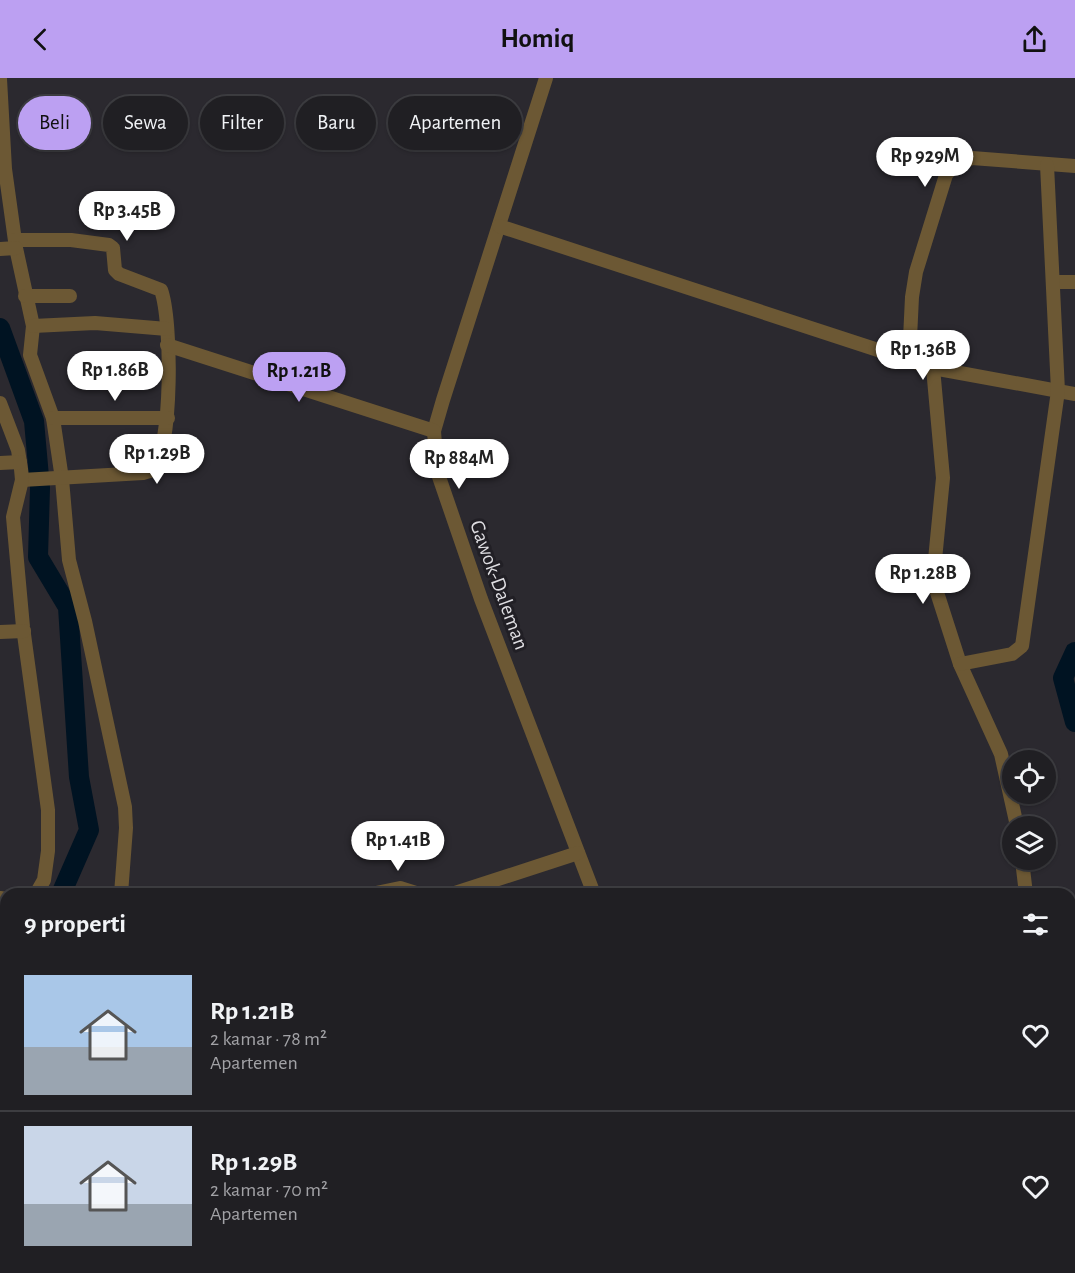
<!DOCTYPE html>
<html lang="id">
<head>
<meta charset="utf-8">
<style>
  :root { --surface:#201f23; --page:#28272b; --text:#f1f3f6; --muted:#a2a2a6; --line:#3d3d41; --accent:#bca0f2 }
  body { margin:0; font-family:"Alegreya Sans",sans-serif; background:var(--page); color:var(--text); height:100vh; display:flex; flex-direction:column; font-size:22px; white-space:nowrap }
  * { box-sizing:border-box; margin:0 }
  p { font-size:20px; color:var(--muted) }
  .icon { flex:none; width:33px; height:33px; fill:none; stroke:currentColor; stroke-width:2; stroke-linecap:round; stroke-linejoin:round }
  .map { position:relative; flex:1; overflow:hidden }
  .sheet { position:absolute; left:0px; top:810px; width:1076px; height:386px; display:flex; flex-direction:column; background:var(--surface); border-radius:18px 18px 0 0; box-shadow:0 2px 4px #0004,0 0 0 2px var(--line) }
  .sheet>* { flex:none }
  .top-card { position:absolute; left:18px; top:18px; width:600px; height:54px; display:flex; gap:12px }
  .tools { position:absolute; left:1002px; top:672px; display:grid; gap:12px }
  .tools a { display:grid; place-items:center; width:54px; height:54px; border-radius:50%; background:var(--surface); box-shadow:0 2px 4px #0004,0 0 0 2px var(--line); font-size:30px }
  .price { position:absolute; translate:-50% -51px; padding:0 14px; border-radius:21px; background:#fff; color:#222; font-size:20px; line-height:39px; filter:drop-shadow(0 2px 3px #0008) }
  .price::after { content:''; position:absolute; left:50%; top:36px; width:18px; height:14px; margin-left:-9px; background:inherit; clip-path:polygon(0 0,100% 0,50% 100%) }
  .price.on { background:var(--accent); color:#111 }
  ul { padding:0; list-style:none }
  li { display:flex; align-items:center; gap:18px; height:150px; padding:0 24px }
  li+li { border-top:2px solid var(--line) }
  li span { display:grid; place-items:center; flex:none; width:168px; height:120px; border-radius:0px; color:#555 }
  li>.icon { margin-inline-start:auto }
  span .icon { width:72px; height:72px; fill:#fffc; stroke-width:1 }
  li b { font-size:26px }
  h2 { display:flex; justify-content:space-between; align-items:center; height:72px; padding:0 24px; font-size:26px }
  .pill { padding:0 21px; border-radius:27px; background:var(--surface); box-shadow:0 2px 4px #0004,0 0 0 2px var(--line); font-size:21px; line-height:54px }
  .pill.on { background:var(--accent); color:#111 }
  header { display:flex; justify-content:space-between; align-items:center; height:78px; padding:0 24px; background:var(--accent); color:#111; font-size:27px; font-weight:700 }
  .map>svg:first-child { display:block }
  .lines { fill:none; stroke-linecap:round; stroke-linejoin:round }
  .river { stroke:#001322; stroke-width:20 }
  .minor { stroke:#6c5834; stroke-width:14 }
  .labels { text-anchor:middle; dominant-baseline:central; stroke-width:6; stroke-linejoin:round; paint-order:stroke }
  .street-label { font-size:21px; fill:#dfdee2; stroke:#211f25 }
</style>
</head>
<body>
<header><svg class="icon" aria-label="back" viewBox="0 0 24 24"><path d="M15 5l-7 7 7 7"/></svg>Homiq<svg class="icon" aria-label="share" viewBox="0 0 24 24"><path d="M12 15V3M7 8l5-5 5 5M5 13v7h14v-7"/></svg></header>
<div class="map">
<svg width="1075" height="1195" viewBox="0 0 1075 1195">
  <rect width="100%" height="100%" fill="#2b292f"/>
  <g class="lines">
    <!-- river -->
    <g class="river">
      <path d="M 0,250 L 34,343 L 40,410 L 38,479 L 68,529 L 79,699 L 89,752 L 61,816"/>
      <path d="M 1075,574 L 1063,600 L 1075,644"/>
      <path d="M 1070,970 L 1075,967"/>
      <path d="M 0,1062 L 6,1013"/>
      <path d="M 761,1195 L 765,1190"/>
    </g>
    <!-- minor -->
    <g class="minor">
      <path d="M 546,0 L 443,322 L 434,353 L 437,393 L 481,521 L 594,816"/>
      <path d="M 0,1 L 5,91 L 16,170 L 33,248 L 30,277 L 53,340 L 62,401 L 69,482 L 85,543 L 125,729 L 126,750 L 121,816"/>
      <path d="M 499,148 L 933,290 L 1075,316"/>
      <path d="M 15,162 L 71,162 L 109,167 L 113,170 L 115,192 L 119,196 L 161,212 C 172,242 173,368 153,392 L 143,395 L 22,402"/>
      <path d="M 0,171 L 16,170"/>
      <path d="M 1055,204 L 1075,204"/>
      <path d="M 25,218 L 70,218"/>
      <path d="M 33,248 L 95,245 L 167,251"/>
      <path d="M 167,267 L 434,353"/>
      <path d="M 909,281 L 912,219 L 916,194 L 946,97 L 953,88 L 972,80 L 1075,88"/>
      <path d="M 933,290 L 943,400 L 933,502 L 960,586 L 1001,676 L 1017,748"/>
      <path d="M 0,325 L 18,372 L 21,391 L 22,402 L 13,439 L 23,549 L 48,732 L 48,773 L 44,802 L 36,816"/>
      <path d="M 53,340 L 168,340"/>
      <path d="M 0,385 L 20,384"/>
      <path d="M 0,554 L 24,553"/>
      <path d="M 960,586 L 1012,576 L 1022,568 L 1058,313 L 1047,87"/>
      <path d="M 1022,782 L 1026,816"/>
      <path d="M 371,816 L 400,810 L 419,816"/>
      <path d="M 452,816 L 578,775"/>
      <path d="M 0,820 L 6,821"/>
      <path d="M 0,903 L 6,889"/>
      <path d="M 1070,1058 L 1075,1058"/>
      <path d="M 21,1190 L 83,1192 L 108,1190"/>
      <path d="M 391,1190 L 392,1195"/>
      <path d="M 467,1190 L 467,1195"/>
      <path d="M 582,1190 L 582,1195"/>
      <path d="M 910,1190 L 910,1195"/>
      <path d="M 1047,1190 L 1047,1195"/>
      <path d="M 226,1195 L 226,1190"/>
      <path d="M 668,1195 L 669,1190"/>
    </g>
  </g>
  <g class="labels">
    <!-- street labels -->
    <g class="street-label">
      <text transform="translate(499 507) rotate(70)">Gawok-Daleman</text>
    </g>
  </g>
</svg>
<div class="tools">
<a><svg class="icon" aria-label="locate" viewBox="0 0 24 24"><circle cx="12" cy="12" r="6"/><path d="M12 2v4M12 18v4M2 12h4M18 12h4"/></svg></a>
<a><svg class="icon" aria-label="layers" viewBox="0 0 24 24"><path d="M12 4l9 5-9 5-9-5zM3 14l9 5 9-5"/></svg></a>
</div>
<b class="price" style="left:925px;top:110px">Rp 929M</b>
<b class="price" style="left:127px;top:164px">Rp 3.45B</b>
<b class="price" style="left:923px;top:303px">Rp 1.36B</b>
<b class="price" style="left:115px;top:324px">Rp 1.86B</b>
<b class="price on" style="left:299px;top:325px">Rp 1.21B</b>
<b class="price" style="left:157px;top:407px">Rp 1.29B</b>
<b class="price" style="left:459px;top:412px">Rp 884M</b>
<b class="price" style="left:923px;top:527px">Rp 1.28B</b>
<b class="price" style="left:398px;top:794px">Rp 1.41B</b>
<div class="top-card">
<a class="pill on">Beli</a>
<a class="pill">Sewa</a>
<a class="pill">Filter</a>
<a class="pill">Baru</a>
<a class="pill">Apartemen</a>
</div>
<section class="sheet">
<h2>9 properti<svg class="icon" aria-label="filters" viewBox="0 0 24 24"><path d="M4 7h16M4 17h16"/><circle cx="9" cy="7" r="2"/><circle cx="15" cy="17" r="2"/></svg></h2>
<ul>
<li><span style="background:linear-gradient(#a9c7e8 60%,#9aa5b1 0)"><svg class="icon" aria-label="home" viewBox="0 0 24 24"><path d="M3 11l9-7 9 7M6 9v11h12V9"/></svg></span><div><b>Rp 1.21B</b><p>2 kamar · 78 m²</p><p>Apartemen</p></div><svg class="icon" aria-label="heart" viewBox="0 0 24 24"><path d="M12 20l-8-8c-3-5 5-10 8-4 3-6 11-1 8 4z"/></svg></li>
<li><span style="background:linear-gradient(#c9d6e8 65%,#9aa5b1 0)"><svg class="icon" aria-label="home" viewBox="0 0 24 24"><path d="M3 11l9-7 9 7M6 9v11h12V9"/></svg></span><div><b>Rp 1.29B</b><p>2 kamar · 70 m²</p><p>Apartemen</p></div><svg class="icon" aria-label="heart" viewBox="0 0 24 24"><path d="M12 20l-8-8c-3-5 5-10 8-4 3-6 11-1 8 4z"/></svg></li>
</ul>
</section>
</div>
</body>
</html>
